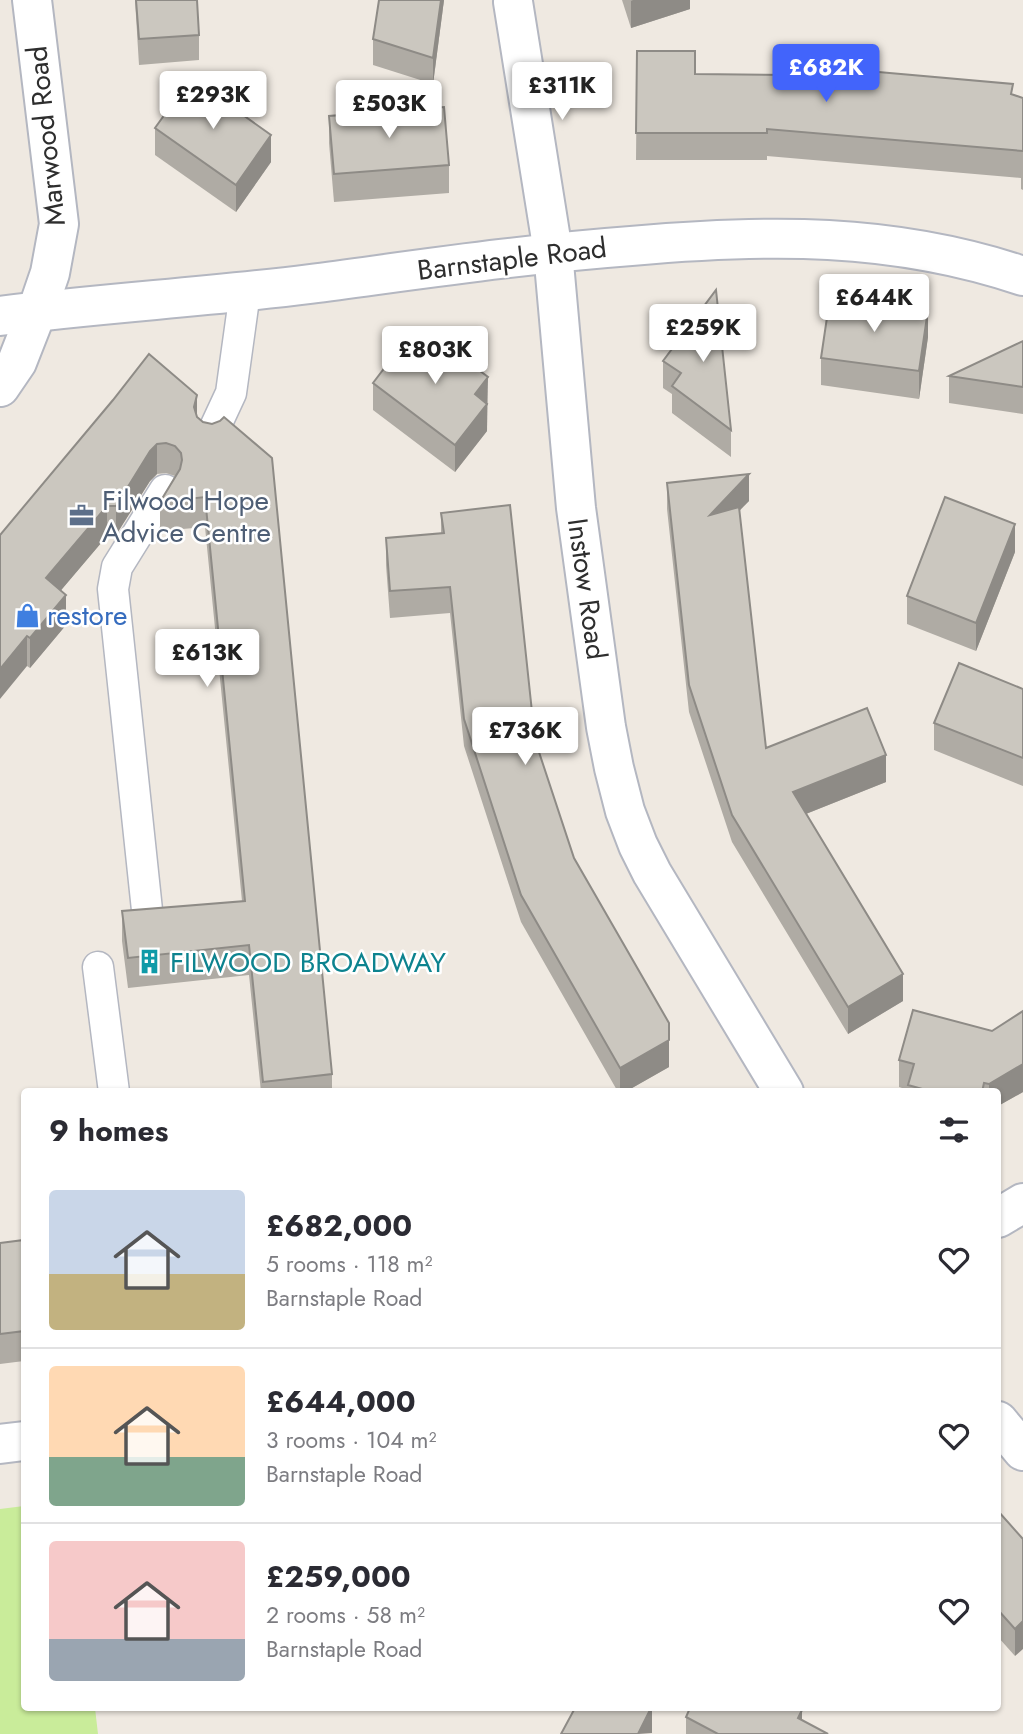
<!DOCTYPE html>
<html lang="en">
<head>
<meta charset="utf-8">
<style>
  :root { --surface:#fff; --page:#f7f7f7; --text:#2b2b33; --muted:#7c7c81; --line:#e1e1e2; --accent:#4264fb }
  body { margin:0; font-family:Jost,sans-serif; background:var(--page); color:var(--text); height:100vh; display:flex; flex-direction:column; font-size:26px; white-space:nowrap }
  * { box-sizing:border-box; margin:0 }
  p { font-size:23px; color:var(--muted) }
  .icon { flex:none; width:38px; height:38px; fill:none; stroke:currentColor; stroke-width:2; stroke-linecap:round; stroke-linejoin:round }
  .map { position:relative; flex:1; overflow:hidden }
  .details { position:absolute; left:21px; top:1088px; width:980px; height:623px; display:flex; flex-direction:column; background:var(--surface); border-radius:7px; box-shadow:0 2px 5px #0004 }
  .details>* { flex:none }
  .price { position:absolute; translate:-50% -60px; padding:0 16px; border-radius:7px; background:#fff; color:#222; font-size:23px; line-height:46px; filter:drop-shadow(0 2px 4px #0008) }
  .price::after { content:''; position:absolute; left:50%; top:42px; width:21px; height:16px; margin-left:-10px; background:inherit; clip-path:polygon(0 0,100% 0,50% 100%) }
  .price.selected { background:var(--accent); color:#fff }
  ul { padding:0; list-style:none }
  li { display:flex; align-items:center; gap:21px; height:175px; padding:0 28px }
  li+li { border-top:2px solid var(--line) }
  li span { display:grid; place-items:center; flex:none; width:196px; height:140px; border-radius:7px; color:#555 }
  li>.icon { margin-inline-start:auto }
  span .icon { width:84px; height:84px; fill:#fffc; stroke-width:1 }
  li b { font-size:30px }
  h2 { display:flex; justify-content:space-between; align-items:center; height:84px; padding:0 28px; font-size:30px }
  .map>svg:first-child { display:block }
  .pitch { fill:#c9ec9a }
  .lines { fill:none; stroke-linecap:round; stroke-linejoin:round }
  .lane-casing { stroke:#b4b7c1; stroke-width:33 }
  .street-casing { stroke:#b4b7c1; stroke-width:42 }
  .lane { stroke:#fff; stroke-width:30 }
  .street { stroke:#fff; stroke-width:38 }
  .wall { fill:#afaba4 }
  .shaded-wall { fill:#8e8b86 }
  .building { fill:#cbc7bf; stroke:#8e8b86; stroke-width:2 }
  .labels { text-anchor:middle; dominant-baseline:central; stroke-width:5; stroke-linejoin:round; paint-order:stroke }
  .street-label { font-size:28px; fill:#2e2e2e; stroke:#fff }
  .service-label { font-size:28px; fill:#4e5e75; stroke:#fff; text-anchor:start }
  .shop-label { font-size:28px; fill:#366cbe; stroke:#fff; text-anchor:start }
  .culture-label { font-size:28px; fill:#0d838f; stroke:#fff; text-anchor:start }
</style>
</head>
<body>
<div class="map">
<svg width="1023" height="1734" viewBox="0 0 1023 1734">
  <rect width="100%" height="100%" fill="#efe9e1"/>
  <!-- pitch -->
  <path class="pitch" d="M 24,1506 L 24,1708 L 95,1708 L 98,1734 L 0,1734 L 0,1509 Z"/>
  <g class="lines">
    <defs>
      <g id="lane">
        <path d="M 211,436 L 231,393 L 245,292"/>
        <path d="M 147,910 L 113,589 L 117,567 L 165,490"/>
        <path d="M 98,967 L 114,1092"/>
      </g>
      <g id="street">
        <path d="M 513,2 L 553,252 L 576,508 L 606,727 L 614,768 L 625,811 L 638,845 L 652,873 L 784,1092"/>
        <path d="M 0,316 C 103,303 207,297 310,284 C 417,270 523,254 631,246 C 766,234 892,232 1023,276"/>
        <path d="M 0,387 L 17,362 L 37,311 L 50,273 L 59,224 L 32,0"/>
        <path d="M 998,1218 L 1023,1203"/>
        <path d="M 998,1421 L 1023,1451"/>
        <path d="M 0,1444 L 24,1441"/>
      </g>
    </defs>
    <!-- lane casing -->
    <use href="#lane" class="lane-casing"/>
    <!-- street casing -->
    <use href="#street" class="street-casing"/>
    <!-- lane -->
    <use href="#lane" class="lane"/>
    <!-- street -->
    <use href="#street" class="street"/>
  </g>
  <!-- wall -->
  <g class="wall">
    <path d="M 135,0 L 197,0 L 199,35 L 199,60 L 139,65 Z"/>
    <path d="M 444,0 L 433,84 L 373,65 L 373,39 Z"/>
    <path d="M 622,0 L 690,0 L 690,9 L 631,28 Z"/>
    <path d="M 637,51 L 695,74 L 1013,95 L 1023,98 L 1023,190 L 1021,189 L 1021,178 L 767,156 L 767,160 L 636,160 Z"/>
    <path d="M 329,116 L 449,165 L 449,193 L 334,202 L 329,143 Z"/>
    <path d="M 155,128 L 271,162 L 236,212 L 155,155 Z"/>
    <path d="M 716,290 L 731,430 L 731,457 L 672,413 L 672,394 L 663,388 L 663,361 Z"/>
    <path d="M 928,337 L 919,399 L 821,385 L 821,358 Z"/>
    <path d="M 1023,341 L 1023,414 L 949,403 L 949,376 Z"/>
    <path d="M 373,383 L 488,404 L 487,406 L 487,431 L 455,472 L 373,410 Z"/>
    <path d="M 197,395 L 197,417 L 332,1074 L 332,1092 L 261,1092 L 249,975 L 128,988 L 122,941 L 122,911 L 242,901 L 205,527 L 160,531 L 160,502 L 175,476 L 166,473 L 157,474 L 150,481 L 116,535 L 107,536 L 61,590 L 66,625 L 30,668 L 27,666 L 0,535 Z"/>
    <path d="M 667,483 L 749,501 L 739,510 L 766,748 L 886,782 L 806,814 L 903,1001 L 848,1034 L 732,842 L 689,712 L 667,509 Z"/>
    <path d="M 441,513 L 535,740 L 574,858 L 669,1067 L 625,1092 L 618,1092 L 521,922 L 464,746 L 450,613 L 390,618 L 386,565 L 386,538 L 441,534 Z"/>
    <path d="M 1015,552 L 976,651 L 907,624 L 907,596 Z"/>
    <path d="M 1023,689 L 1023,786 L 934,750 L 934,723 Z"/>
    <path d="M 899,1060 L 1023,1092 L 998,1106 L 998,1092 L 908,1092 L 908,1090 L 899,1087 Z"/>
    <path d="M 24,1240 L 24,1361 L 0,1364 L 0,1243 Z"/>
    <path d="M 998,1511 L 1023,1539 L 1015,1656 L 998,1637 Z"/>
    <path d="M 686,1717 L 802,1721 L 828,1734 L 686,1734 Z"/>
  </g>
  <!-- shaded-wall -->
  <g class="shaded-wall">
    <path d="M 441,0 L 444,0 L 433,84 L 433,58 Z"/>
    <path d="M 633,0 L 690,0 L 690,9 L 631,28 L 631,1 Z"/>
    <path d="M 271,135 L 271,162 L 236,212 L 236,185 Z"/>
    <path d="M 928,310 L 928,337 L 919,399 L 919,371 Z"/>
    <path d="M 488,377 L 487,431 L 455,472 L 455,445 L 475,394 Z"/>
    <path d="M 197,395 L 197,425 L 194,407 Z"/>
    <path d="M 157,444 L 157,474 L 150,481 L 116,535 L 116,506 L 150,451 Z"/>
    <path d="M 749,474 L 749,501 L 710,541 L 710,515 Z"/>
    <path d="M 107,506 L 107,536 L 46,608 L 46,578 Z"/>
    <path d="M 1015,524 L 1015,552 L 976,651 L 976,623 Z"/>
    <path d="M 66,595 L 66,625 L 30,668 L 30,638 Z"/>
    <path d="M 27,636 L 27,666 L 0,699 L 0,669 Z"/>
    <path d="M 886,755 L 886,782 L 793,819 L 793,792 Z"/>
    <path d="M 903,974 L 903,1001 L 848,1034 L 848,1007 Z"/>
    <path d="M 669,1040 L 669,1067 L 625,1092 L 620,1092 L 620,1068 Z"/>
    <path d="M 1023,1064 L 1023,1092 L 998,1106 L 998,1092 L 989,1092 L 989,1084 Z"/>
    <path d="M 1023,1621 L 1023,1649 L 1015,1656 L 1015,1629 Z"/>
    <path d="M 651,1708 L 652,1708 L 652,1733 L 638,1734 Z"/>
    <path d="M 802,1710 L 802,1734 L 798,1718 Z"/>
  </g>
  <!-- building -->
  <g class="building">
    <path d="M 136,0 L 197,0 L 199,35 L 139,39 Z"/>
    <path d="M 379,0 L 441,0 L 433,58 L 373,39 Z"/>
    <path d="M 637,51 L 695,51 L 695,74 L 799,75 L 800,65 L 1013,84 L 1011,94 L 1023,98 L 1023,151 L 767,129 L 767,133 L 636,133 Z"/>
    <path d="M 191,78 L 271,135 L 236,185 L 155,128 Z"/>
    <path d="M 444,107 L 449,165 L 334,174 L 329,116 Z"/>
    <path d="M 716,290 L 731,430 L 672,386 L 681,373 L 663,361 Z"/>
    <path d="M 830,297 L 928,310 L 919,371 L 821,358 Z"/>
    <path d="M 430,333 L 488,377 L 475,394 L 487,404 L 455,445 L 373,383 L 405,341 L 417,350 Z"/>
    <path d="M 1023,341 L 1023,387 L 949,376 Z"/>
    <path d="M 149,354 L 197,395 L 194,407 L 197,417 L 203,422 L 212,424 L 220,421 L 224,417 L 272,458 L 332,1074 L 263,1082 L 249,945 L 128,958 L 122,911 L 245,901 L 205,497 L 160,502 L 180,469 L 182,460 L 181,453 L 175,446 L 166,443 L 157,444 L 150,451 L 116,506 L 107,506 L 46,578 L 66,595 L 30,638 L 27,636 L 0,669 L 0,535 L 113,400 Z"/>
    <path d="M 749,474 L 710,515 L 739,507 L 766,748 L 867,708 L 886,755 L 793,792 L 903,974 L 848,1007 L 732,815 L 689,685 L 667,483 Z"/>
    <path d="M 945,497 L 1015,524 L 976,623 L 907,596 Z"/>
    <path d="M 510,505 L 535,740 L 574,858 L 669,1023 L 669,1040 L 620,1068 L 521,895 L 464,719 L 450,587 L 390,591 L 386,538 L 444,533 L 441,513 Z"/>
    <path d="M 959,663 L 1023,689 L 1023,758 L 934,723 Z"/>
    <path d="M 913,1010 L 992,1031 L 1023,1011 L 1023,1064 L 989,1084 L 984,1083 L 982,1092 L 933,1092 L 908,1085 L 914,1064 L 899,1060 Z"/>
    <path d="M 24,1240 L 24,1331 L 0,1334 L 0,1243 Z"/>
    <path d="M 998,1511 L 1023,1539 L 1023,1621 L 1015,1629 L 998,1610 Z"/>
    <path d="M 575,1708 L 651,1708 L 638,1734 L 561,1734 Z"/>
    <path d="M 690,1708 L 799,1708 L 802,1710 L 798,1718 L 828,1734 L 718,1734 L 686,1717 Z"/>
  </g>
  <!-- icons -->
  <defs>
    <symbol id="office-bare" viewBox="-9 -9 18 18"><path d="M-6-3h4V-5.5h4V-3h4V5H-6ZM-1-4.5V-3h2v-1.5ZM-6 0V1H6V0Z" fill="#5c6f8a" stroke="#fff" stroke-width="2.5" paint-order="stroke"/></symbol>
    <symbol id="shop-bare" viewBox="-9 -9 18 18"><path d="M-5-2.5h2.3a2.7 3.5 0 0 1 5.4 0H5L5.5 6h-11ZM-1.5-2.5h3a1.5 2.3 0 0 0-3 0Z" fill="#3f7fe0" stroke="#fff" stroke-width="2.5" paint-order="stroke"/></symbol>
    <symbol id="building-bare" viewBox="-9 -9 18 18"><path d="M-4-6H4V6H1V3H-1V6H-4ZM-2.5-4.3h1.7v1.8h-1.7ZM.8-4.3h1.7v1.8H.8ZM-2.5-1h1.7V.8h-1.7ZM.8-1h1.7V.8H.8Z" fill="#0f9aa8" stroke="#fff" stroke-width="2.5" paint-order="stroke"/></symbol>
  </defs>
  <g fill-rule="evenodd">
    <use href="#office-bare" x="64" y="498" width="35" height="35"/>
    <use href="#shop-bare" x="10" y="598" width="35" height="35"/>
    <use href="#building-bare" x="132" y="944" width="35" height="35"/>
  </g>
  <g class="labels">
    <!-- street labels -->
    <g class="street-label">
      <text transform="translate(46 136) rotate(-96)">Marwood Road</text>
      <text transform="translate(512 259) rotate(-7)">Barnstaple Road</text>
      <text transform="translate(587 589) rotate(82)">Instow Road</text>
    </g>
    <!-- service labels -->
    <g class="service-label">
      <text x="102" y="500">Filwood Hope<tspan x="102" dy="32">Advice Centre</tspan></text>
    </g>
    <!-- shop labels -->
    <g class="shop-label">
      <text x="47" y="615">restore</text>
    </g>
    <!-- culture labels -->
    <g class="culture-label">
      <text x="170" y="962">FILWOOD BROADWAY</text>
    </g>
  </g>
</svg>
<b class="price selected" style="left:826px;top:104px">£682K</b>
<b class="price" style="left:562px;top:122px">£311K</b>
<b class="price" style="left:213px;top:131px">£293K</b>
<b class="price" style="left:389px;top:140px">£503K</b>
<b class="price" style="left:874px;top:334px">£644K</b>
<b class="price" style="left:703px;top:364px">£259K</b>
<b class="price" style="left:435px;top:386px">£803K</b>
<b class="price" style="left:207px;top:689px">£613K</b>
<b class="price" style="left:525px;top:767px">£736K</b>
<section class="details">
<h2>9 homes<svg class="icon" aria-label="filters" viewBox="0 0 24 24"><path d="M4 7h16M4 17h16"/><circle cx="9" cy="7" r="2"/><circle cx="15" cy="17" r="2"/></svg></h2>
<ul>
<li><span style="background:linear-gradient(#c9d6e8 60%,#c2b280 0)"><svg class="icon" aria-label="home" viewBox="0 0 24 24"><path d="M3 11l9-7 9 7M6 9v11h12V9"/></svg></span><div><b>£682,000</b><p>5 rooms · 118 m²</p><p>Barnstaple Road</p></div><svg class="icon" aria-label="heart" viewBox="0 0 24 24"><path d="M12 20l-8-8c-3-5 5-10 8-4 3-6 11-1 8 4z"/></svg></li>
<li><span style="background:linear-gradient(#ffd9b3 65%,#7fa58c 0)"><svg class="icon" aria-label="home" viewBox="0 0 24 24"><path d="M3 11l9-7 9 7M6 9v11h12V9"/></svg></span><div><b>£644,000</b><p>3 rooms · 104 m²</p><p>Barnstaple Road</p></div><svg class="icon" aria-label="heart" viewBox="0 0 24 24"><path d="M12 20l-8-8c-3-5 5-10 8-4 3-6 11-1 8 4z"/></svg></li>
<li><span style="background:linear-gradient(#f6c9c9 70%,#9aa5b1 0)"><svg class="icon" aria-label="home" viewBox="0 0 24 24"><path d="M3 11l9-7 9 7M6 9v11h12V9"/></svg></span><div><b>£259,000</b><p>2 rooms · 58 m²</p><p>Barnstaple Road</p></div><svg class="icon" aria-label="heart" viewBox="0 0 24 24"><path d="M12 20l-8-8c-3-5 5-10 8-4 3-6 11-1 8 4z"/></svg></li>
</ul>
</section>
</div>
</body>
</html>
